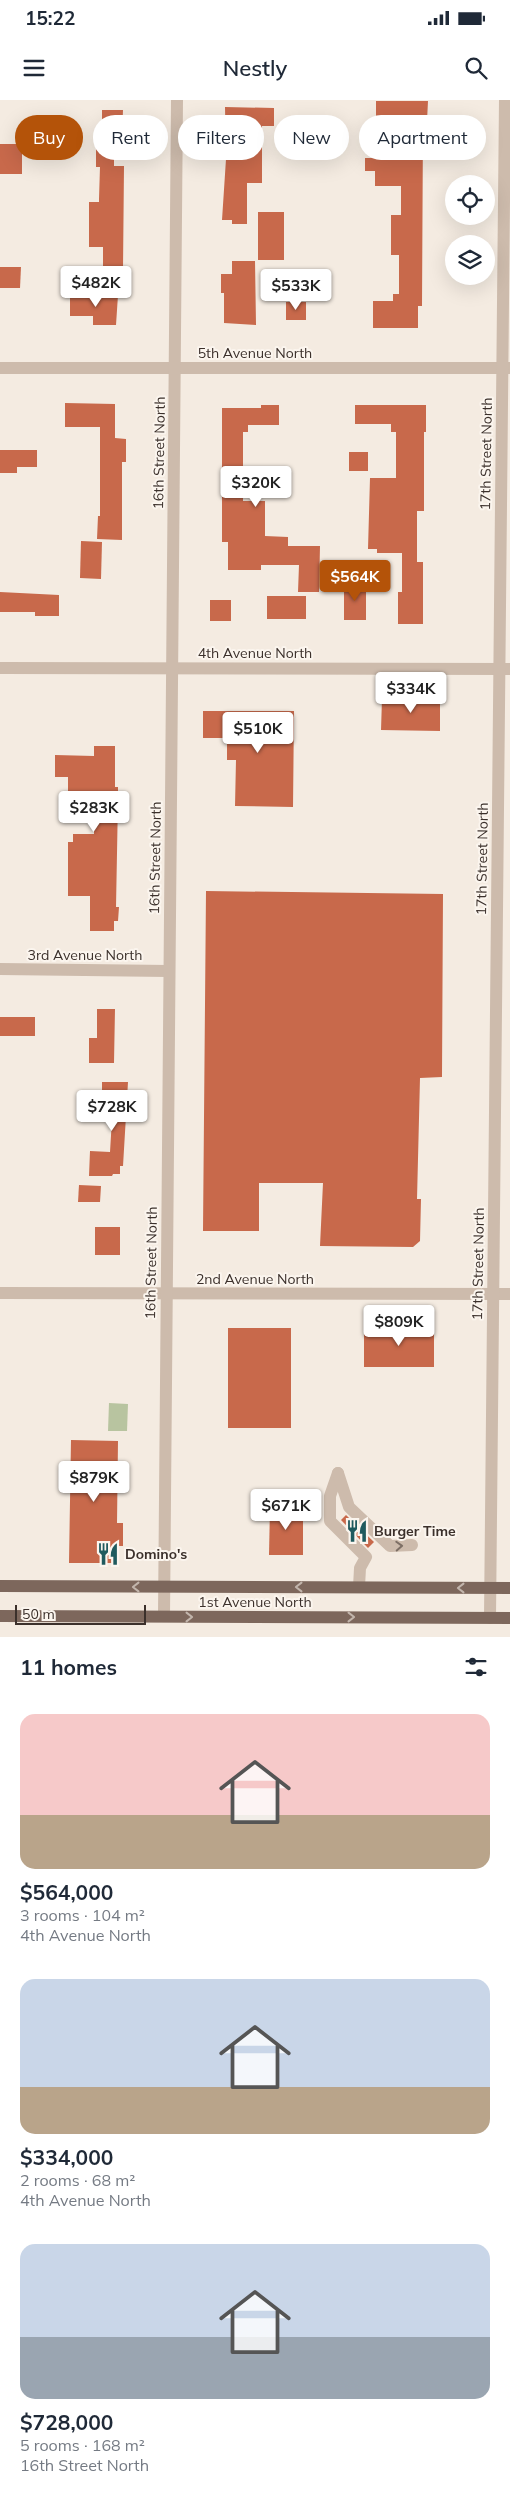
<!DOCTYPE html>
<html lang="en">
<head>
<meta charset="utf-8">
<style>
  :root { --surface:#fff; --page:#f2f2f3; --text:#1f2937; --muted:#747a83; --accent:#b45309 }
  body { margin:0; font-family:Mulish,sans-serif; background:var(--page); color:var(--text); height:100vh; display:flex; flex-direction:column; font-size:19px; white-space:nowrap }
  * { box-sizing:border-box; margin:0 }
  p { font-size:16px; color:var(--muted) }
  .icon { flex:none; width:28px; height:28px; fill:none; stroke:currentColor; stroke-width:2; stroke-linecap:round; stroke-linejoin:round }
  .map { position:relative; height:1537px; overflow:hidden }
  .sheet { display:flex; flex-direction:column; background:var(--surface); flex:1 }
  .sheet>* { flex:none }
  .hud { position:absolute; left:15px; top:15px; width:480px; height:45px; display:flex; gap:10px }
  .fabs { position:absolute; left:445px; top:75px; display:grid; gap:10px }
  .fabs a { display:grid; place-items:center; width:50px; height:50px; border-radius:50%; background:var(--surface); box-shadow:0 5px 20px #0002; font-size:25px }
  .scale { position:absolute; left:15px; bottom:12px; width:131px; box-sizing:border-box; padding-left:5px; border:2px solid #3b302b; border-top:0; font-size:14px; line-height:18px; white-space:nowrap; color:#3b302b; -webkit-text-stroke:4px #fbf5ee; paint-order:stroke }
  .price { position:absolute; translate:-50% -42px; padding:0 11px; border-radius:5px; background:#fff; color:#222; font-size:16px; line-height:32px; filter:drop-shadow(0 1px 2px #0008) }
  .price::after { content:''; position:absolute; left:50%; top:30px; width:15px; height:11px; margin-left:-8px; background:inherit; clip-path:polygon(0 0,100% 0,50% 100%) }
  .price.current { background:var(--accent); color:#fff }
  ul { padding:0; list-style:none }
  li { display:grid; align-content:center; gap:10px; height:265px; padding:0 20px }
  li span { display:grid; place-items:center; height:155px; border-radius:15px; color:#555 }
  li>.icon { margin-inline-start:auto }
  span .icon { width:90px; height:90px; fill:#fffc; stroke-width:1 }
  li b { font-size:21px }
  h2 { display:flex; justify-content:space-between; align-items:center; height:60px; padding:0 20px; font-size:21px }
  .tag { padding:0 18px; border-radius:22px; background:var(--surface); box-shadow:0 5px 20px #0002; font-size:18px; line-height:45px }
  .tag.current { background:var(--accent); color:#fff }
  .status { display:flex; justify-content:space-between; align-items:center; height:35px; padding:0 25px; background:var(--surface); direction:ltr }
  .status svg { height:14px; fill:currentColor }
  header { display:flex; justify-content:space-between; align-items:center; height:65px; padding:0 20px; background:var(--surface); font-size:22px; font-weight:600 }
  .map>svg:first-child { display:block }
  .green { fill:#b8c4a0 }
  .building { fill:#c8694b }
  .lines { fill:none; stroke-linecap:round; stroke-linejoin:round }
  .minor { stroke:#cdbbac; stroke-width:12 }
  .major { stroke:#7d675c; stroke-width:12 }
  .oneway { stroke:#7d6f65 }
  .oneway2 { stroke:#c2b5ac }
  .labels { text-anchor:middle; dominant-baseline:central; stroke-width:4; stroke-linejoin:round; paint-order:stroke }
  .street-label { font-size:14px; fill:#3b302b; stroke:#fbf5ee }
  .poi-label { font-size:14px; font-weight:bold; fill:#3b302b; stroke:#fbf5ee; text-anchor:start }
</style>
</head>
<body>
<div class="status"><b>15:22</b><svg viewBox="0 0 49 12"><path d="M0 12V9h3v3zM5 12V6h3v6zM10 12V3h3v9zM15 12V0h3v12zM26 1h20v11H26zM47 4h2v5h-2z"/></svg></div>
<header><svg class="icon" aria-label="menu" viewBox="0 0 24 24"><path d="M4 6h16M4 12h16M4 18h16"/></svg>Nestly<svg class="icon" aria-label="search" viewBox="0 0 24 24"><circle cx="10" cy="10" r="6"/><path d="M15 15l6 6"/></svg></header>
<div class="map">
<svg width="510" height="1537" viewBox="0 0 510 1537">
  <rect width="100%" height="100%" fill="#f4ebe1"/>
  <!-- green -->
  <path class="green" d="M 109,1303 L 128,1304 L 127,1331 L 108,1331 Z"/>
  <!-- building -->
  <g class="building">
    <path d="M 376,1 L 428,1 L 427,21 L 423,21 L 422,206 L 418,206 L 418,228 L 373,228 L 373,201 L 393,201 L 393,194 L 399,194 L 399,155 L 391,155 L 391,115 L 401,115 L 401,86 L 375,86 L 375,71 L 365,71 L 365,58 L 393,58 L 393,21 L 376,21 Z"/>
    <path d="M 225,7 L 274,8 L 274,26 L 262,26 L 262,83 L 247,83 L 247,124 L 232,124 L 232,120 L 222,120 L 226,59 Z"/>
    <path d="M 102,10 L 123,10 L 122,37 L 102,37 Z"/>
    <path d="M 96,38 L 114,38 L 114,66 L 124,66 L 123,169 L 103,169 L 103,147 L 89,147 L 89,102 L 99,102 L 99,99 L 100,67 L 96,67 Z"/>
    <rect x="0" y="44" width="22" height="30"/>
    <rect x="258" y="112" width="26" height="48"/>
    <path d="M 232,161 L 255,161 L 256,225 L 224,223 L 224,193 L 221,193 L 221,174 L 232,174 Z"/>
    <path d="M 0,167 L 21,167 L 20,188 L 0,188 Z"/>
    <path d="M 70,195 L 118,195 L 116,225 L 93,225 L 93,216 L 70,216 Z"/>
    <rect x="286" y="202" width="20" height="18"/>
    <path d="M 65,303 L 115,304 L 115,338 L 126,339 L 126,362 L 122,362 L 122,440 L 97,439 L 98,416 L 100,416 L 100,327 L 65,327 Z"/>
    <path d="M 261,305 L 279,305 L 279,325 L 248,325 L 248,332 L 243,332 L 243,401 L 265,401 L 265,436 L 288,437 L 288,446 L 320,446 L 319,492 L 298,492 L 299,465 L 261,465 L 261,470 L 228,470 L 228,442 L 222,442 L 222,308 L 261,308 Z"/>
    <path d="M 355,305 L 426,305 L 426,332 L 424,332 L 424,411 L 417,411 L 417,462 L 423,462 L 423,524 L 398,524 L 398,492 L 402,492 L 402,453 L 377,453 L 377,449 L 368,449 L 370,378 L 396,378 L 396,332 L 391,332 L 391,324 L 355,324 Z"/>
    <path d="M 0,350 L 37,350 L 37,367 L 17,367 L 17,373 L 0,373 Z"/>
    <rect x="349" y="352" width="19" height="19"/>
    <path d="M 81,441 L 102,442 L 101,479 L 80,478 Z"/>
    <rect x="344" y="485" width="22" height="35"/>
    <path d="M 0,492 L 59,495 L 59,516 L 35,516 L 35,512 L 0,512 Z"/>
    <rect x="267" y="496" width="39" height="23"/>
    <rect x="210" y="500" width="21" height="21"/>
    <path d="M 382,598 L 440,598 L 440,631 L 381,630 Z"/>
    <path d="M 203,611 L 294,611 L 293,707 L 235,706 L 236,660 L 227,660 L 227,638 L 203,638 Z"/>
    <path d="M 94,646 L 115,646 L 115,687 L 118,687 L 118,699 L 116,807 L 119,807 L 118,821 L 114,821 L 114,831 L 90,831 L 90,796 L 68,796 L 68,742 L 73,742 L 73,734 L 94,734 L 94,707 L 68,707 L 68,677 L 55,677 L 55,655 L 94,656 Z"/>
    <path d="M 206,791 L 443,794 L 442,977 L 420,978 L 417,1099 L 421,1099 L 420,1141 L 413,1147 L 320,1146 L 323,1083 L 259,1083 L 259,1131 L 203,1131 Z"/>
    <path d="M 97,909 L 115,909 L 114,963 L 89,963 L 89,938 L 97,938 Z"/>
    <rect x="0" y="917" width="35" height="19"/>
    <path d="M 102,982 L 128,982 L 123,1066 L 120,1066 L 120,1074 L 113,1074 L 112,1076 L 89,1076 L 90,1051 L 110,1052 L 113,1002 L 102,1002 Z"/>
    <path d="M 79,1085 L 101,1086 L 100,1102 L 78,1102 Z"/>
    <rect x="95" y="1127" width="25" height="28"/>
    <path d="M 364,1226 L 434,1227 L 434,1267 L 364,1267 Z"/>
    <rect x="228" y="1228" width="63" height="100"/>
    <path d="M 71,1340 L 118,1341 L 117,1423 L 123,1423 L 123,1446 L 116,1446 L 116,1463 L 69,1463 Z"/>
    <path d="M 270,1407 L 303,1408 L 303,1455 L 269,1455 Z"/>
    <path d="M 346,1415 L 374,1442 L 368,1448 L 341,1420 Z"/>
  </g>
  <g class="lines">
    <!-- minor -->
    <g class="minor">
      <path d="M 0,268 L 510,268"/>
      <path d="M 0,568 L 510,569"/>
      <path d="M 0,869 L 169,871"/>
      <path d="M 0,1193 L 510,1194"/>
      <path d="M 338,1373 L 330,1396 L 330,1421 L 366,1457 L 360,1468 L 359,1487"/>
      <path d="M 338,1373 L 349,1407 L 390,1446 L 412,1445"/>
      <path d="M 164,1516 L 177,0"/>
      <path d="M 490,1518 L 505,0"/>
    </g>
    <!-- major -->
    <g class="major">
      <path d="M 0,1486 L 510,1488"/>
      <path d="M 0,1516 L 510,1518"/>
    </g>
  </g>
  <!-- one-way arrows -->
  <defs><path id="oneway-chevron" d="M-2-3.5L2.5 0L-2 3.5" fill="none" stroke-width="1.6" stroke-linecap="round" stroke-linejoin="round" transform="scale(1.25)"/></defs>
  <use class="oneway" href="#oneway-chevron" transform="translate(399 1446) rotate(-3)"/>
  <g class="oneway2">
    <use href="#oneway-chevron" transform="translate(136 1487) rotate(-180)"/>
    <use href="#oneway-chevron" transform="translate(299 1487) rotate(-180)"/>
    <use href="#oneway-chevron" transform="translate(461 1488) rotate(-180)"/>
    <use href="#oneway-chevron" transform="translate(189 1517)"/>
    <use href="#oneway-chevron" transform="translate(351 1517)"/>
  </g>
  <!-- icons -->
  <defs>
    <symbol id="restaurant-bare" viewBox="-9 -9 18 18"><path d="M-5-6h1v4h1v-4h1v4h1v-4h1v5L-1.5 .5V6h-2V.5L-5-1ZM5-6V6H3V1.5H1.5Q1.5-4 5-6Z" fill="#1f5a5e" stroke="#fbf5ee" stroke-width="2.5" paint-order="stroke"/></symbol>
  </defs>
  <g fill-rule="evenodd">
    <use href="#restaurant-bare" x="341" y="1415" width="32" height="32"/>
    <use href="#restaurant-bare" x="92" y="1438" width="32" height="32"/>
  </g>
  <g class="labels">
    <!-- street labels -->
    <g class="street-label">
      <text x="255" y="253">5th Avenue North</text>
      <text transform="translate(159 353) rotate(-89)">16th Street North</text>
      <text transform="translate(486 354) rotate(-89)">17th Street North</text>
      <text x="255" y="553">4th Avenue North</text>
      <text transform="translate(155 758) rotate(-89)">16th Street North</text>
      <text transform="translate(482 759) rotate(-89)">17th Street North</text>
      <text x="85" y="855">3rd Avenue North</text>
      <text transform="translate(151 1163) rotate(-89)">16th Street North</text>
      <text transform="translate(478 1164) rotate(-89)">17th Street North</text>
      <text x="255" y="1179">2nd Avenue North</text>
      <text x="255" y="1502">1st Avenue North</text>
    </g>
    <!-- poi labels -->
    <g class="poi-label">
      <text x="374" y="1431">Burger Time</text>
      <text x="125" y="1454">Domino's</text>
    </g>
  </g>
</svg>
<div class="fabs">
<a><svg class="icon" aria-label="locate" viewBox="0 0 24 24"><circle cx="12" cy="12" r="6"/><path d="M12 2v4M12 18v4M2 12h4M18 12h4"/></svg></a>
<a><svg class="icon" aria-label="layers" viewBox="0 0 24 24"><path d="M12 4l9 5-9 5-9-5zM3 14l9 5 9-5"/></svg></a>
</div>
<div class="scale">50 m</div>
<b class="price" style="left:96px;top:208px">$482K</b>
<b class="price" style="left:296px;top:211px">$533K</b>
<b class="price" style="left:256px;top:408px">$320K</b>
<b class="price current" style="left:355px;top:502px">$564K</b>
<b class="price" style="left:411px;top:614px">$334K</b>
<b class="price" style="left:258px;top:654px">$510K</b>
<b class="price" style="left:94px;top:733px">$283K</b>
<b class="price" style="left:112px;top:1032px">$728K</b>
<b class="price" style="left:399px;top:1247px">$809K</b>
<b class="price" style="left:94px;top:1403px">$879K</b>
<b class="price" style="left:286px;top:1431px">$671K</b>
<div class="hud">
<a class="tag current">Buy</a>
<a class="tag">Rent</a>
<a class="tag">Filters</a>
<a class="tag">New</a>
<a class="tag">Apartment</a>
</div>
</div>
<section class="sheet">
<h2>11 homes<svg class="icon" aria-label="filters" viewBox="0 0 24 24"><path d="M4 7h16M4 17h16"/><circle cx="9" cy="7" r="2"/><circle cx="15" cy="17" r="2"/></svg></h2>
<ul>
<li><span style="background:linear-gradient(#f6c9c9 65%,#b9a48a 0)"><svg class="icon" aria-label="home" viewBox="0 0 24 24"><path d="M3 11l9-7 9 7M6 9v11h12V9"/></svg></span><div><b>$564,000</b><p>3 rooms · 104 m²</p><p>4th Avenue North</p></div></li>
<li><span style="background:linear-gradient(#c9d6e8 70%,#b9a48a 0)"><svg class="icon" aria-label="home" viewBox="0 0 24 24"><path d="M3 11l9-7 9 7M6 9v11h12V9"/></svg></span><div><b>$334,000</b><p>2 rooms · 68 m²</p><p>4th Avenue North</p></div></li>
<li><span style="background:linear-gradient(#c9d6e8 60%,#9aa5b1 0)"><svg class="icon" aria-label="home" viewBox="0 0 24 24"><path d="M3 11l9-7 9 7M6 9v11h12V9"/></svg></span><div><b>$728,000</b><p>5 rooms · 168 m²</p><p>16th Street North</p></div></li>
</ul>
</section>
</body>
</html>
